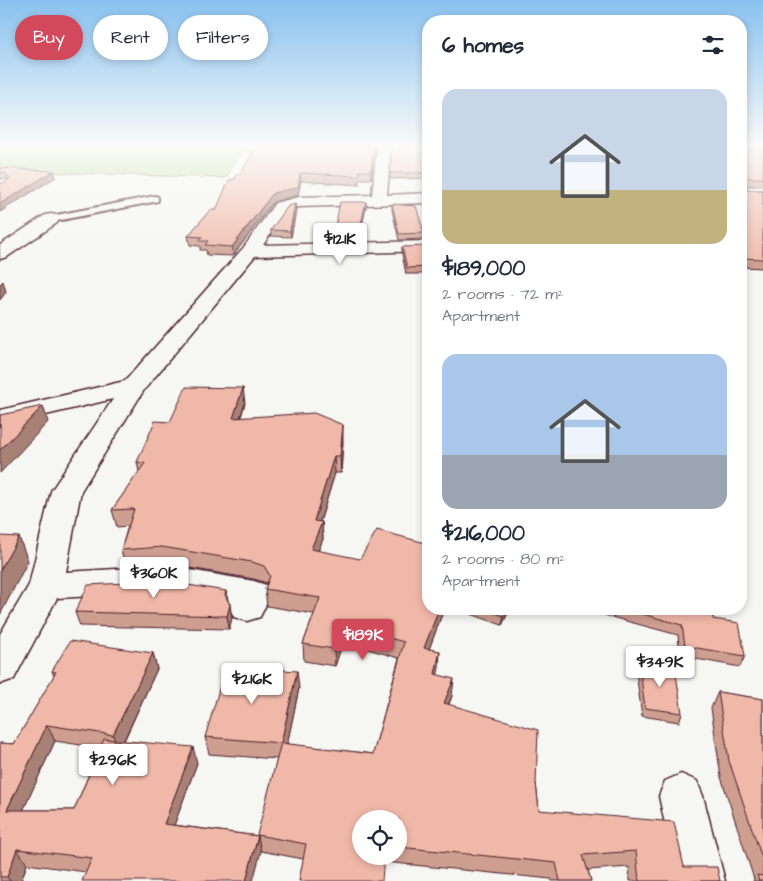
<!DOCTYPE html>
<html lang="en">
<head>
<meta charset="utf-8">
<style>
  :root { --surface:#fff; --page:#f6f6f7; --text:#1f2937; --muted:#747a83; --accent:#d1495b }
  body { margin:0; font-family:"Architects Daughter",sans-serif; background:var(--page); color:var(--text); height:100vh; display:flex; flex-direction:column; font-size:19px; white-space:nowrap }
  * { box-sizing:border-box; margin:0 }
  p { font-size:16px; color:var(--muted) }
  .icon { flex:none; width:28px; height:28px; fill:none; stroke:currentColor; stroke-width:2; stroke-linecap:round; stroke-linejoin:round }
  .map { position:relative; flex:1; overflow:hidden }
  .drawer { position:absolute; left:422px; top:15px; width:325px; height:600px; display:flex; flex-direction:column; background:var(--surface); border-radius:20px; box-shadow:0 2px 8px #0003 }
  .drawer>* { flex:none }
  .guide { position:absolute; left:15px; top:15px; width:332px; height:45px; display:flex; gap:10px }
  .tools { position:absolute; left:352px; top:810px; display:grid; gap:10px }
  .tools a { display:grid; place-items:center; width:55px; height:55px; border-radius:50%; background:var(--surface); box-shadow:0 2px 8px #0003; font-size:25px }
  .price { position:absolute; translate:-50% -42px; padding:0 11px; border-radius:5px; background:#fff; color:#222; font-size:16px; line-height:32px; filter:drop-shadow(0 1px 2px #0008) }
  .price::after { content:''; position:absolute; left:50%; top:30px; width:15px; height:11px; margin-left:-8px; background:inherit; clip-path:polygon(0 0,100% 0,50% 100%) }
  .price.current { background:var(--accent); color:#fff }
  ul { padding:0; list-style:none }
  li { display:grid; align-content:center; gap:10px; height:265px; padding:0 20px }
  li span { display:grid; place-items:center; height:155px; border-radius:15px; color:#555 }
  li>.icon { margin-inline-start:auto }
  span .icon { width:90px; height:90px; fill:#fffc; stroke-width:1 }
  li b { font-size:21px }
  h2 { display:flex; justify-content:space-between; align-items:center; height:60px; padding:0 20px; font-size:21px }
  .pill { padding:0 18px; border-radius:22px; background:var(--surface); box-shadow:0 2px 8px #0003; font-size:18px; line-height:45px }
  .pill.current { background:var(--accent); color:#fff }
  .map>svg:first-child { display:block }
  .green { fill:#bdda92; stroke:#847c5e }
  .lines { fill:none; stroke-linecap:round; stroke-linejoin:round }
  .service-casing { stroke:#4a1f2b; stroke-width:4 }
  .minor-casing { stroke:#4a1f2b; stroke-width:3 }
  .service { fill:#f6f6f2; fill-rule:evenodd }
  .minor { fill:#f6f6f2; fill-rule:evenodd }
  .wall { fill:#ce9e90; stroke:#4a1f2b; fill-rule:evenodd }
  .shaded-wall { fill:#a88176; stroke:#4a1f2b }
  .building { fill:#f0b8a8; stroke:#4a1f2b }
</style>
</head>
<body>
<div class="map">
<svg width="763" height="881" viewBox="0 0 763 881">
  <rect width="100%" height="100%" fill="#f6f6f2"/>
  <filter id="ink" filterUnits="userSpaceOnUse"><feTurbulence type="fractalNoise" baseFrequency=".02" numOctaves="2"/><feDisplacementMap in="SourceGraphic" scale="10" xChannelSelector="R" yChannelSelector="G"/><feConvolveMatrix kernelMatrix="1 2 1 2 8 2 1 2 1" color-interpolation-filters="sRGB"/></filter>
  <g filter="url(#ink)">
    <!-- green -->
    <path class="green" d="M 0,146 L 328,146 L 242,152 L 226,178 L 0,171 Z"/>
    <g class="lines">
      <defs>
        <path id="service" d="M 155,196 L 158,197 L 158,201 L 51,222 L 46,219 L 51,216 Z"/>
        <g id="minor">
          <path d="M 377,146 L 391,147 L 387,195 L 429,193 L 429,203 L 299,207 L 287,210 L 263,245 L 429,241 L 429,251 L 255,256 L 144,390 L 81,491 L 66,572 L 166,566 L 254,581 L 266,585 L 271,594 L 260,617 L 247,621 L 234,617 L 229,607 L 231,603 L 166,592 L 57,598 L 14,679 L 0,684 L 0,634 L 29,585 L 51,491 L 113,399 L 0,426 L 0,410 L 125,381 L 244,247 L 275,203 L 299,197 L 372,195 Z"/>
          <path d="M 51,214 L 57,215 L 59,219 L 57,223 L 7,257 L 0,259 L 0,245 L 45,215 Z"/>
          <path d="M 681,774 L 697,781 L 703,796 L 725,881 L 677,881 L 659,796 L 665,781 Z"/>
        </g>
      </defs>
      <!-- service casing -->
      <use href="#service" class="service-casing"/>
      <!-- minor casing -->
      <use href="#minor" class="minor-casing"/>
      <!-- service -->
      <use href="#service" class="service"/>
      <!-- minor -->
      <use href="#minor" class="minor"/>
    </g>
    <!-- wall -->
    <g class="wall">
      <path d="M 257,146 L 375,146 L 371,179 L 359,179 L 359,185 L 301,181 L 298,195 L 273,202 L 233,256 L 207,255 L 206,250 L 200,250 L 200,246 L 190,245 L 188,236 L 216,210 L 235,179 L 240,174 Z"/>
      <path d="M 429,146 L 429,178 L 390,179 L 390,173 Z"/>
      <path d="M 741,146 L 763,146 L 763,186 L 742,186 L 742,190 L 763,190 L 763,268 L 741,267 Z"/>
      <path d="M 0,168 L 54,171 L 56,177 L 6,182 L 8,180 L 7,179 L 0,179 Z"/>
      <path d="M 392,204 L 424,233 L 424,239 L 399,240 L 392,210 Z"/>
      <path d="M 366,207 L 359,240 L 334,239 L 334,233 Z"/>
      <path d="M 296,210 L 291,237 L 271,236 L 271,230 Z"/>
      <path d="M 402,247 L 429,249 L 429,274 L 406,274 L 402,254 Z"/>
      <path d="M 245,403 L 241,417 L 343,441 L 341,473 L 335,473 L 320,522 L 322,522 L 323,539 L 318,551 L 429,609 L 444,609 L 429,649 L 440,651 L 437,674 L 452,696 L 449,704 L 536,783 L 539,810 L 720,881 L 630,881 L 629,867 L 588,870 L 591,881 L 552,881 L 551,879 L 384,862 L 303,859 L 261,851 L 86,872 L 27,864 L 21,881 L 0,881 L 0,743 L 14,744 L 54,676 L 52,671 L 153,653 L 157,669 L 124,741 L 197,763 L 174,825 L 258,836 L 277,759 L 209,754 L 205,737 L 299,688 L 287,744 L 373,754 L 399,658 L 343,642 L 335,666 L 304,661 L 303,644 L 314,614 L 267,606 L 265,589 L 267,584 L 267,583 L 254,579 L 166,564 L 126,567 L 121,550 L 128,526 L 117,527 L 112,510 L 139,472 L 137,462 L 170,422 ZM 55,741 L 100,748 L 74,810 L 23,810 ZM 399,819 L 399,856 L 361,856 Z"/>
      <path d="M 226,591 L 232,618 L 229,629 L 80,626 L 75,612 Z"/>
      <path d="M 469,609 L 510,609 L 502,625 L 468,613 Z"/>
      <path d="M 605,609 L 712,609 L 713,619 L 745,656 L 740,667 L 680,656 L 678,635 L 604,615 Z"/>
      <path d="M 639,663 L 682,713 L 679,722 L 642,716 L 636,672 Z"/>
      <path d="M 718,692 L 763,699 L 763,881 L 753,881 L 754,879 L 721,777 L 711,708 Z"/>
    </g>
    <!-- shaded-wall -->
    <g class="shaded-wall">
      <path d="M 374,146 L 375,150 L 371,179 L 371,171 Z"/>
      <path d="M 54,171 L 56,177 L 0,212 L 0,204 Z"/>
      <path d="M 300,173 L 301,181 L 298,195 L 273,202 L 233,256 L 232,247 L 273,193 Z"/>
      <path d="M 366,202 L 366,207 L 359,240 L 359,233 Z"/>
      <path d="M 295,204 L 296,210 L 291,237 L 290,231 Z"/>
      <path d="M 3,281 L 6,292 L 0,300 L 0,284 Z"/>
      <path d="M 243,388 L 245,403 L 235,433 L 233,418 Z"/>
      <path d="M 43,406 L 48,422 L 0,473 L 0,450 Z"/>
      <path d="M 343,425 L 343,441 L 341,473 L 340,456 Z"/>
      <path d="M 334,456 L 335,473 L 315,538 L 314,521 Z"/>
      <path d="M 322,522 L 323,539 L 312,566 L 311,549 Z"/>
      <path d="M 19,537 L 28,561 L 0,615 L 0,570 Z"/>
      <path d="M 230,605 L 232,618 L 229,629 L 227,616 Z"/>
      <path d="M 439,609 L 444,609 L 423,665 L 424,648 Z"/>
      <path d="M 507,609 L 510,609 L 502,625 L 504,616 Z"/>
      <path d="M 342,625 L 343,642 L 335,666 L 334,649 Z"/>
      <path d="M 440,651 L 439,668 L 434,691 L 435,674 Z"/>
      <path d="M 153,653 L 157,669 L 119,751 L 113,735 Z"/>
      <path d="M 297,671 L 299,688 L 284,760 L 281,743 Z"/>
      <path d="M 454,679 L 452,696 L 442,720 L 444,703 Z"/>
      <path d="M 47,725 L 55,741 L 16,826 L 7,810 Z"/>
      <path d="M 193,747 L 197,763 L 169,839 L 164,824 Z"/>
      <path d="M 258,836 L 261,851 L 253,881 L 246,881 Z"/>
      <path d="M 17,849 L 27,864 L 21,881 L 10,881 L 7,877 Z"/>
    </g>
    <!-- building -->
    <g class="building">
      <path d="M 257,146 L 374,146 L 371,171 L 359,171 L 359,176 L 300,173 L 298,187 L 273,193 L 232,247 L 205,245 L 208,241 L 199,241 L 202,237 L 188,236 L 210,210 L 216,210 L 229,180 L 235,179 L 237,174 L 240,174 Z"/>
      <path d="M 392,146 L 429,146 L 429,173 L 390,173 Z"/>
      <path d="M 741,146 L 763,146 L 763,178 L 742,178 L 742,190 L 763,190 L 763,259 L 741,258 Z"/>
      <path d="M 0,168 L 54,171 L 0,204 L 0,184 L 6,182 L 10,178 L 5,173 L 0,172 Z"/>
      <path d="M 340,202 L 366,202 L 359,233 L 334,233 Z"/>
      <path d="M 295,204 L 290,231 L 271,230 L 288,206 Z"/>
      <path d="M 392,204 L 416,206 L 424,233 L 399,234 Z"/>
      <path d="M 428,246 L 429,249 L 429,267 L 407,268 L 402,247 Z"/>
      <path d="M 186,387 L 243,388 L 233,418 L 314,413 L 343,425 L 340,456 L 334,456 L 314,521 L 322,522 L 311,549 L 360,559 L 377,530 L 429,544 L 429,609 L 439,609 L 424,648 L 440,651 L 435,674 L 454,679 L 444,703 L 538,730 L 536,783 L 539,810 L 674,822 L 684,867 L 717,867 L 720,881 L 639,881 L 636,851 L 583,855 L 591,881 L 560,881 L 556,863 L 399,847 L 399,819 L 361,819 L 361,856 L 384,856 L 382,881 L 299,881 L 306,844 L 257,835 L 281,743 L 373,754 L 404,642 L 342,625 L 334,649 L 303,644 L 320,598 L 265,589 L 270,576 L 264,566 L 252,562 L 162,547 L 121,550 L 134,509 L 112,510 L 145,463 L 137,462 L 155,421 L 170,422 Z"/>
      <path d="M 43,406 L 0,450 L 0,415 Z"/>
      <path d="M 0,536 L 19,537 L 0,570 Z"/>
      <path d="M 163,581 L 226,591 L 225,595 L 230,605 L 227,616 L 75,612 L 88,585 Z"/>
      <path d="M 483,609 L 507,609 L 504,616 Z"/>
      <path d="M 625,609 L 712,609 L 713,619 L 739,623 L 745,656 L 685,646 L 682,625 Z"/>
      <path d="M 70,641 L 153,653 L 113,735 L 47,725 L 7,810 L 74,810 L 104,739 L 193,747 L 164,824 L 258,836 L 246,881 L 82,881 L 92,858 L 17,849 L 7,877 L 0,877 L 0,743 L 14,744 L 56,672 L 52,671 Z"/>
      <path d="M 639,663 L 675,668 L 682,713 L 645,708 Z"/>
      <path d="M 226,666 L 297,671 L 281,743 L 205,737 Z"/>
      <path d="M 718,692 L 763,699 L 763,861 L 729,761 Z"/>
      <path d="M 757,875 L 763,876 L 763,881 L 759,881 Z"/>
    </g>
  </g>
  <!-- sky -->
  <linearGradient id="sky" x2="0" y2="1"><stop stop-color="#88c1ef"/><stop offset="0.54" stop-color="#fbfbf9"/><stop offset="1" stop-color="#fbfbf9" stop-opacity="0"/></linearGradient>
  <rect width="763" height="270" fill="url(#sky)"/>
</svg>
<div class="tools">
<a><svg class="icon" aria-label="locate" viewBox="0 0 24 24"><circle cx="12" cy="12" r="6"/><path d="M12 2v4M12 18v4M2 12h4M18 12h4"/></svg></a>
</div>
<b class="price" style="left:340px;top:265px">$121K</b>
<b class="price" style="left:154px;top:599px">$360K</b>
<b class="price current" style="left:363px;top:661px">$189K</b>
<b class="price" style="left:660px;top:688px">$349K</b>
<b class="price" style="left:252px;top:705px">$216K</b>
<b class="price" style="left:113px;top:786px">$296K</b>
<div class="guide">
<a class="pill current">Buy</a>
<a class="pill">Rent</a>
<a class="pill">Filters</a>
</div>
<section class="drawer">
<h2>6 homes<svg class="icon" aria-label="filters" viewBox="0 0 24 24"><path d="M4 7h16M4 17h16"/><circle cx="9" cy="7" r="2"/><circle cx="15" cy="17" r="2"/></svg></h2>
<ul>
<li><span style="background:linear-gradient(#c9d6e8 65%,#c2b280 0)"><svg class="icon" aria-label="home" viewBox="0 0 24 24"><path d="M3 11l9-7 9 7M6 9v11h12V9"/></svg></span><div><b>$189,000</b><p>2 rooms · 72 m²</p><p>Apartment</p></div></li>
<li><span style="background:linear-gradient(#a9c7e8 65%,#9aa5b1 0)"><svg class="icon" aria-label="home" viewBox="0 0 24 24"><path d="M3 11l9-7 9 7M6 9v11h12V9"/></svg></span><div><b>$216,000</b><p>2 rooms · 80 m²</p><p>Apartment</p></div></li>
</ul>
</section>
</div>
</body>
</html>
